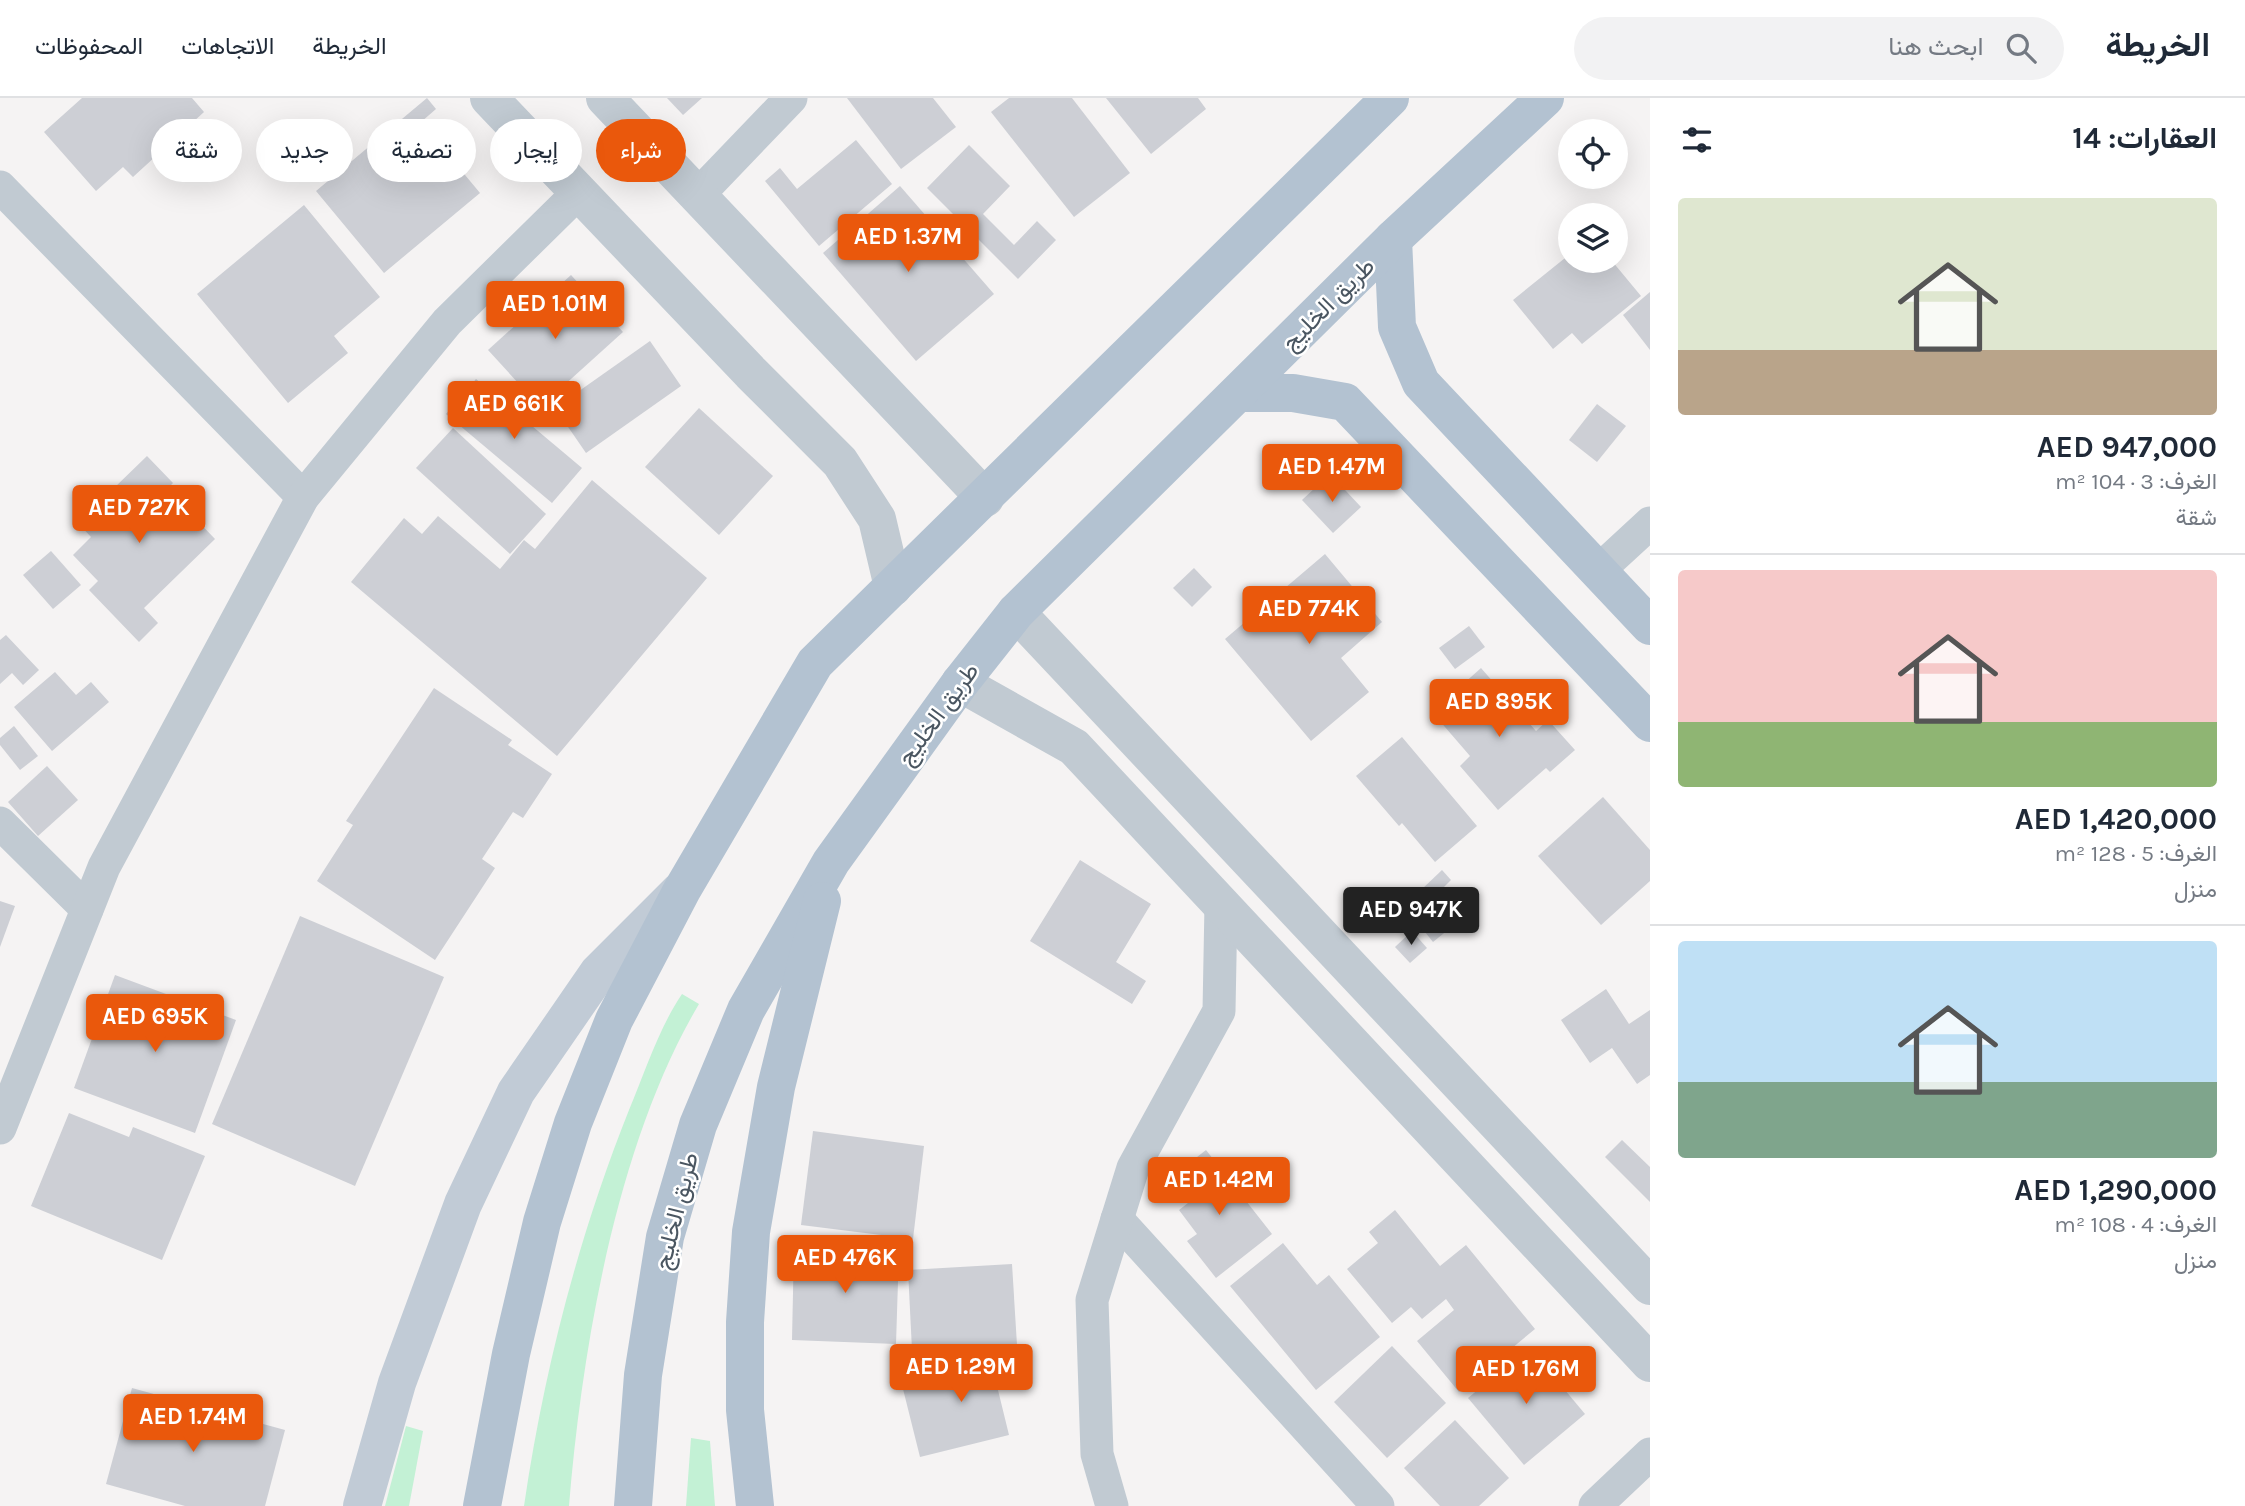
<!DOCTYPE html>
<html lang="ar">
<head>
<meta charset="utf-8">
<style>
  :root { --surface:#fff; --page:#f2f2f3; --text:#1f2937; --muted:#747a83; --line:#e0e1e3; --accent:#ea580c }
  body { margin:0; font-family:Karla,Vazirmatn,sans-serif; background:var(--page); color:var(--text); direction:rtl; height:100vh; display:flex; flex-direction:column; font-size:26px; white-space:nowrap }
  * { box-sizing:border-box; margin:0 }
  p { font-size:23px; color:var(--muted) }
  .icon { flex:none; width:38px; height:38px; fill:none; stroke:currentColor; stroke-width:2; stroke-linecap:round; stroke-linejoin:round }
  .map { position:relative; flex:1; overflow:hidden; direction:ltr }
  .details { display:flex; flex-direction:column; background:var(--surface); width:595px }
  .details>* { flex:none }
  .top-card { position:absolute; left:21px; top:21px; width:665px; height:63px; direction:rtl; display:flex; gap:14px }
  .controls { position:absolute; left:1558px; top:21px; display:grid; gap:14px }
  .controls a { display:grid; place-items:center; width:70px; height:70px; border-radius:50%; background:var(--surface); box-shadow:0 7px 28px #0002; font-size:35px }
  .price { position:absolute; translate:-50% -60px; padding:0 16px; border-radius:7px; background:var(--accent); color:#fff; font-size:23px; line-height:46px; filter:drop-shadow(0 2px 4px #0008) }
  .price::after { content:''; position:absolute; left:50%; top:42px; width:21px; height:16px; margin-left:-10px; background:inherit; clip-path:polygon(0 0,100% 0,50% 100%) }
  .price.selected { background:#222; color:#fff }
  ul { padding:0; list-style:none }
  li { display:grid; align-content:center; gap:14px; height:371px; padding:0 28px }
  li+li { border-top:2px solid var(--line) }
  li span { display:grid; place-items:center; height:217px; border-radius:7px; color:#555 }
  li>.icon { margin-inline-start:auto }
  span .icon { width:126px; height:126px; fill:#fffc; stroke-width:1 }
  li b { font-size:30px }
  h2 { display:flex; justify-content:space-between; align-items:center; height:84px; padding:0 28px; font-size:30px }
  .chip { padding:0 24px; border-radius:32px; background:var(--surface); box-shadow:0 7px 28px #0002; font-size:24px; line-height:63px }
  .chip.selected { background:var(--accent); color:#fff }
  header { display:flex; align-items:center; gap:42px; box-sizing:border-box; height:98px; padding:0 35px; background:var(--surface); border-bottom:2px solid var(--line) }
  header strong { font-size:33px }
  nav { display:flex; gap:38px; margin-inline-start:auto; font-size:24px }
  .search { width:490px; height:63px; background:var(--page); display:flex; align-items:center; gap:18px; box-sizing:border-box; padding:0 24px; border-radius:38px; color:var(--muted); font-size:26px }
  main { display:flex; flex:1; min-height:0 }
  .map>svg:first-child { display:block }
  .green { fill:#c3f1d5 }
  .building { fill:#cdcfd5 }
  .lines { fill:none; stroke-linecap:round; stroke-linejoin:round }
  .minor { stroke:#c1cad2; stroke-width:33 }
  .tertiary { stroke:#c1cad2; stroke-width:38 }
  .secondary { stroke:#c1cbd6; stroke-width:38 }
  .primary { stroke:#b3c2d1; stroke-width:38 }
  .labels { text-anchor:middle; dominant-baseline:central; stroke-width:5; stroke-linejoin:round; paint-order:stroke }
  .street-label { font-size:24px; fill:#4a5661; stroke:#fff }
</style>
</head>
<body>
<header>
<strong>الخريطة</strong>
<div class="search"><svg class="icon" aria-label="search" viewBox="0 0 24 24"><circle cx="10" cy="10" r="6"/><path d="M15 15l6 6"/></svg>ابحث هنا</div>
<nav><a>الخريطة</a><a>الاتجاهات</a><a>المحفوظات</a></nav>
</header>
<main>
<section class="details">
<h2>العقارات: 14<svg class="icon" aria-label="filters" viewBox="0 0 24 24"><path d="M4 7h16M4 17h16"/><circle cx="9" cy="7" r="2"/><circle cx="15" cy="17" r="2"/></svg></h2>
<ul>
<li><span style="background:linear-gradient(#dfe7d0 70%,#b9a48a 0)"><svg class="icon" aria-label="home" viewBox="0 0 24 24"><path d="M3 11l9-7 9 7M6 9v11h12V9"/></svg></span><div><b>AED 947,000</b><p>الغرف: 3 · 104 m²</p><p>شقة</p></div></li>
<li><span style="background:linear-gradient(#f6c9c9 70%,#8fb573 0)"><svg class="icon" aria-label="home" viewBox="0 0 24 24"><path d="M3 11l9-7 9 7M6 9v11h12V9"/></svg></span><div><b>AED 1,420,000</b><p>الغرف: 5 · 128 m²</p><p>منزل</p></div></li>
<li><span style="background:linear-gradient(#bfe0f5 65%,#7fa58c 0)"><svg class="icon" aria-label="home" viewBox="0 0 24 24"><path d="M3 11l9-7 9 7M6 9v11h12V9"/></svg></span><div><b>AED 1,290,000</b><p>الغرف: 4 · 108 m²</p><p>منزل</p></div></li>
</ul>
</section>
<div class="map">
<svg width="1650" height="1408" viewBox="0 0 1650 1408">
  <rect width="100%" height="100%" fill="#f5f3f3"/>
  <!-- green -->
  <g class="green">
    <path d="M 682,896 L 699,906 C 617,1044 582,1249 569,1408 L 524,1408 C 544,1272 578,1140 629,1012 C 645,974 659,930 682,896 Z"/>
    <path d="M 406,1328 L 423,1333 L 409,1408 L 385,1408 Z"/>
    <path d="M 691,1340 L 710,1343 L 715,1408 L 686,1408 Z"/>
  </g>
  <!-- building -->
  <g class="building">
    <path d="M 82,0 L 192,0 L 204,14 L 133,79 L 123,69 L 96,93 L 44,34 Z"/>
    <path d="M 427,0 L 436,11 L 421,24 L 480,95 L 384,175 L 316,93 Z"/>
    <path d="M 667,0 L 702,0 L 683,17 Z"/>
    <path d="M 847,0 L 933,0 L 956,29 L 901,71 Z"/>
    <path d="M 1009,0 L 1072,0 L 1130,75 L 1074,119 L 991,14 Z"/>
    <path d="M 1106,0 L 1198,0 L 1206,11 L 1151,56 Z"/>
    <path d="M 856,42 L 892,86 L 819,148 L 765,83 L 780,70 L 797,91 Z"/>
    <path d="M 969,47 L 1010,88 L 983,116 L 1014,147 L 1037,123 L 1056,142 L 1018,181 L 927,90 Z"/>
    <path d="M 900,88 L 994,196 L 916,263 L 823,155 Z"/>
    <path d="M 304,107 L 380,199 L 334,238 L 348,255 L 288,305 L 197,196 Z"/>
    <path d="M 1570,156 L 1570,163 L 1612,163 L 1641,198 L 1582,246 L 1572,235 L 1553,251 L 1513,202 Z"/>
    <path d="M 571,177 L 623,234 L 540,309 L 488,252 Z"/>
    <path d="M 1650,194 L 1650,252 L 1623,217 Z"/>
    <path d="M 650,243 L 681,288 L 586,355 L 555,310 Z"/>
    <path d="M 476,281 L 582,370 L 552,405 L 446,316 Z"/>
    <path d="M 1597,306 L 1626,328 L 1597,364 L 1569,342 Z"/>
    <path d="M 699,310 L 773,378 L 719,437 L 645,369 Z"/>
    <path d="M 453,330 L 546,416 L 510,456 L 416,370 Z"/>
    <path d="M 147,358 L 173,385 L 167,391 L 215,441 L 144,510 L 158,525 L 139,544 L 89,492 L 98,483 L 73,457 L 91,439 L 78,425 Z"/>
    <path d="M 1330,376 L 1361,409 L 1333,435 L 1302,402 Z"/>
    <path d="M 592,382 L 707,480 L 557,658 L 351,484 L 404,420 L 422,436 L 438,418 L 500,471 L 524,442 L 535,451 Z"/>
    <path d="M 51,453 L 81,487 L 53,511 L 23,477 Z"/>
    <path d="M 1325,456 L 1382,524 L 1341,560 L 1369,594 L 1311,643 L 1225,541 Z"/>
    <path d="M 1194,470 L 1212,489 L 1192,509 L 1173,490 Z"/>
    <path d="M 1469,528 L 1485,549 L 1455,571 L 1439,550 Z"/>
    <path d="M 6,537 L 39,572 L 23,587 L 12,575 L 0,586 L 0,542 Z"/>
    <path d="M 1481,570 L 1536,633 L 1548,622 L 1575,652 L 1550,674 L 1546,670 L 1498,712 L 1460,668 L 1470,658 L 1432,614 Z"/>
    <path d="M 55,574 L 76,597 L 91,584 L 109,604 L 52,653 L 14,609 Z"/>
    <path d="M 434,590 L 512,642 L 508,647 L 552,676 L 523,720 L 513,714 L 482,761 L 495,770 L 435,862 L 317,783 L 353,727 L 346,723 Z"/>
    <path d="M 14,628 L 38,658 L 20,672 L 0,647 L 0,640 Z"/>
    <path d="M 1402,639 L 1477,728 L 1435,764 L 1402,725 L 1399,728 L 1356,678 Z"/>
    <path d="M 47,668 L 78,702 L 38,738 L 8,704 Z"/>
    <path d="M 1603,699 L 1650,752 L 1650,783 L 1601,827 L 1538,758 Z"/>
    <path d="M 1080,762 L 1151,806 L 1116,864 L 1146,883 L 1132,906 L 1030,843 Z"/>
    <path d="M 1442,772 L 1451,782 L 1431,802 L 1421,792 Z"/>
    <path d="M 1448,799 L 1464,819 L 1433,844 L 1417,824 Z"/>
    <path d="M 0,803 L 15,808 L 0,849 Z"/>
    <path d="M 300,818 L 444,879 L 355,1088 L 212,1026 Z"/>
    <path d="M 1412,833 L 1427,850 L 1410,865 L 1395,849 Z"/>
    <path d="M 115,877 L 236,922 L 195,1035 L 74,990 Z"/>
    <path d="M 1606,891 L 1629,926 L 1650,912 L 1650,977 L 1637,986 L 1612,950 L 1590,965 L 1561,922 Z"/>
    <path d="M 69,1015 L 129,1039 L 133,1029 L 205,1058 L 162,1162 L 31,1108 Z"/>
    <path d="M 813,1033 L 924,1048 L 913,1141 L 801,1127 Z"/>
    <path d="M 1622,1042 L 1650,1069 L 1650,1104 L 1605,1059 Z"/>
    <path d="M 1206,1052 L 1272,1136 L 1216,1180 L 1187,1143 L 1197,1136 L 1179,1112 L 1197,1098 L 1178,1074 Z"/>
    <path d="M 1395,1112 L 1440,1168 L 1466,1147 L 1535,1231 L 1459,1294 L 1417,1243 L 1454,1212 L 1446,1201 L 1422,1221 L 1411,1209 L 1392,1225 L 1347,1171 L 1378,1145 L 1369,1134 Z"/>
    <path d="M 1283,1145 L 1317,1187 L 1329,1177 L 1380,1239 L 1316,1292 L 1230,1188 Z"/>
    <path d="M 794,1148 L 899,1152 L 896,1246 L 792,1242 Z"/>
    <path d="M 1012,1166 L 1017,1247 L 912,1252 L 908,1172 Z"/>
    <path d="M 1392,1248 L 1446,1305 L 1387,1360 L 1334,1304 Z"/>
    <path d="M 1529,1249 L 1585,1316 L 1524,1367 L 1468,1300 Z"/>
    <path d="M 1019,1253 L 1026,1281 L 997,1288 L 1009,1337 L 920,1359 L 901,1283 Z"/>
    <path d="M 132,1290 L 285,1332 L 265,1408 L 185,1408 L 106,1386 Z"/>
    <path d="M 1455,1322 L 1509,1380 L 1479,1408 L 1440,1408 L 1404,1370 Z"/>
  </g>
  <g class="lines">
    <!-- minor -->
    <g class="minor">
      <path d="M 0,89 L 303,399"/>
      <path d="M 697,98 L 791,0"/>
      <path d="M 1598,473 L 1650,425"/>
      <path d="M 0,725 L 87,811"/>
      <path d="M 0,1030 L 104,769 L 303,399 L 447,224 L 579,94"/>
      <path d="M 1117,1121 L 1378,1408"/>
      <path d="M 1112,1408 L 1097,1356 L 1092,1202 L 1133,1070 L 1219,913 L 1221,806"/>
      <path d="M 1595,1408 L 1650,1356"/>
    </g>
    <!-- tertiary -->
    <g class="tertiary">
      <path d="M 489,0 L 751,275 L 840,364 L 877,421 L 893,489"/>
      <path d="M 605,0 L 985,400"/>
      <path d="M 1016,514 L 1650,1188"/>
      <path d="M 960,585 L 1074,649 L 1650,1265"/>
    </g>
    <!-- secondary -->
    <path class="secondary" d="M 362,1408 L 397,1285 L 463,1106 L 516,994 L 598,875 L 680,793"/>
    <!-- primary -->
    <g class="primary">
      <path d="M 1393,141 L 1397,229 L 1421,285 L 1650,528"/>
      <path d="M 1240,295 L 1293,295 L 1345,304 L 1650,625"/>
      <path d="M 482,1408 L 511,1256 L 542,1124 L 573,1025 L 614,922 L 682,792 L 815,565 L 1390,0"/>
      <path d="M 633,1408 L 643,1277 L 665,1139 L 698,1027 L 746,912 L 831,764 L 960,585 L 1016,514 L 1393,141 L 1545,0"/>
      <path d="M 755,1408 L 745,1312 L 745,1224 L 751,1134 L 776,989 L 822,803"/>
    </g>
  </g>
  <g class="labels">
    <!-- street labels -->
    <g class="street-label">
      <text transform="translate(1328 206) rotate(-45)">طريق الخليج</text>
      <text transform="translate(938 616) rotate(-54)">طريق الخليج</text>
      <text transform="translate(676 1113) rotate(-76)">طريق الخليج</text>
    </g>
  </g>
</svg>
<div class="controls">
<a><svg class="icon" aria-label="locate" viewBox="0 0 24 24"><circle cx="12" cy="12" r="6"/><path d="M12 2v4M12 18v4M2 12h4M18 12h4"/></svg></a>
<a><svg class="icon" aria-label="layers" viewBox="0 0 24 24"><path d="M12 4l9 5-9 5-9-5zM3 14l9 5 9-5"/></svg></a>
</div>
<b class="price" style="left:908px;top:176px">AED 1.37M</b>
<b class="price" style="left:555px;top:243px">AED 1.01M</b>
<b class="price" style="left:514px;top:343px">AED 661K</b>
<b class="price" style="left:1332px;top:406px">AED 1.47M</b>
<b class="price" style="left:139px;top:447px">AED 727K</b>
<b class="price" style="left:1309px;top:548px">AED 774K</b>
<b class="price" style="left:1499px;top:641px">AED 895K</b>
<b class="price selected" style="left:1411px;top:849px">AED 947K</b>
<b class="price" style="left:155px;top:956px">AED 695K</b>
<b class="price" style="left:1219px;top:1119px">AED 1.42M</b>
<b class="price" style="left:845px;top:1197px">AED 476K</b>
<b class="price" style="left:961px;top:1306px">AED 1.29M</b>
<b class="price" style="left:1526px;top:1308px">AED 1.76M</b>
<b class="price" style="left:193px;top:1356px">AED 1.74M</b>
<div class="top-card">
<a class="chip selected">شراء</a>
<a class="chip">إيجار</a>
<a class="chip">تصفية</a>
<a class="chip">جديد</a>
<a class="chip">شقة</a>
</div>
</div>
</main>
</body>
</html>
